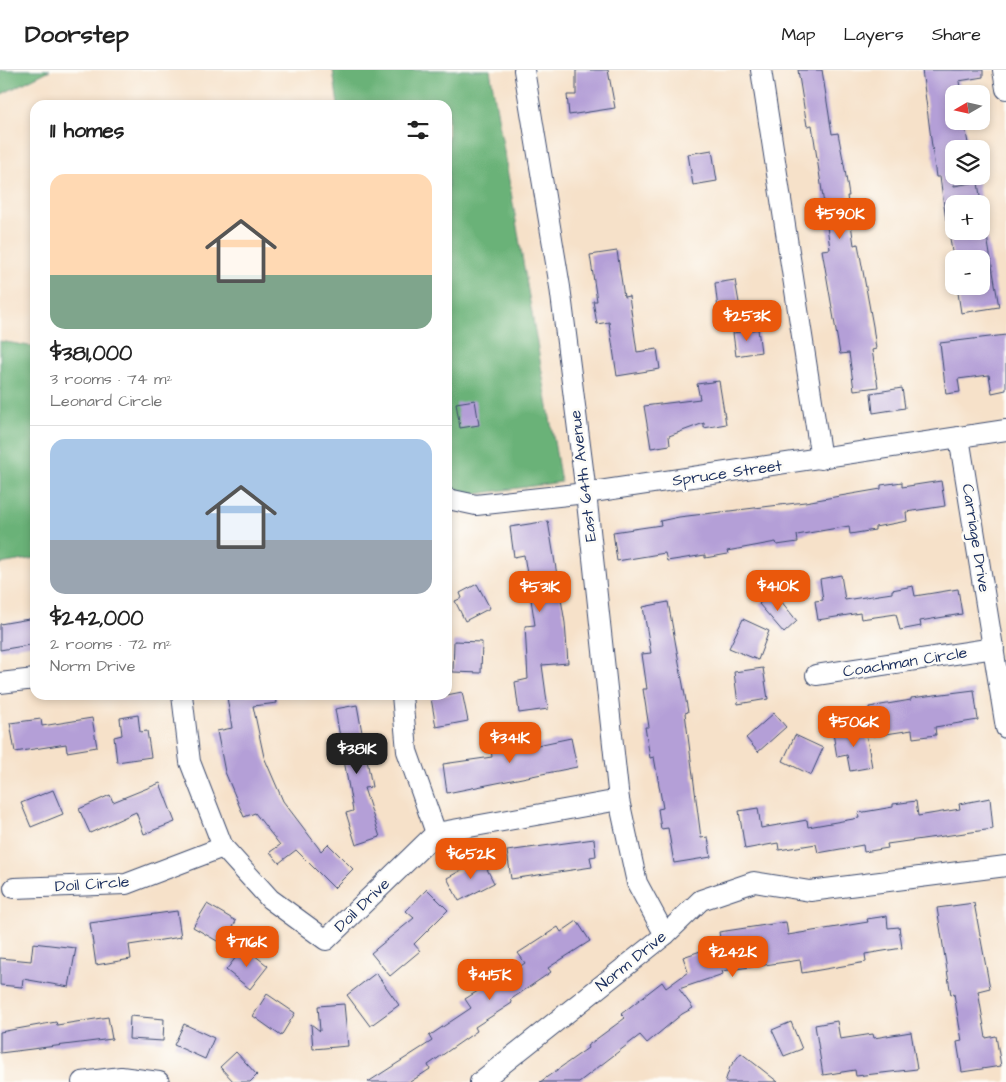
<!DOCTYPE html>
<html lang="en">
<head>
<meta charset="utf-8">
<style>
  :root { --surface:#fff; --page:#f2f2f2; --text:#222; --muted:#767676; --line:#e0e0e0; --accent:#ea580c }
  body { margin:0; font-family:"Architects Daughter",sans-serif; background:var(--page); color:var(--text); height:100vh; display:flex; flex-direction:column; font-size:19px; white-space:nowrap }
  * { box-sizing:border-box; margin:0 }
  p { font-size:16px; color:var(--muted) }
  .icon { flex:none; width:28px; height:28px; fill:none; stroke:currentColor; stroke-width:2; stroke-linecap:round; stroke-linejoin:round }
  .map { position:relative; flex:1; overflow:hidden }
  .side { position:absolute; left:30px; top:30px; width:422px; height:600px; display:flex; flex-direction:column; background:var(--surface); border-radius:15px; box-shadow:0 2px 8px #0003 }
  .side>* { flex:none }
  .needle { width:32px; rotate:261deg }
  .fabs { position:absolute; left:945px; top:15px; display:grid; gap:10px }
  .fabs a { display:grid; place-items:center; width:45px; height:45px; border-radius:10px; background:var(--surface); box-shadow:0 2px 8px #0003; font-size:25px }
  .price { position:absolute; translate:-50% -42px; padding:0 11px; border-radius:10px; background:var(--accent); color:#fff; font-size:16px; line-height:32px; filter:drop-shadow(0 1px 2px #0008) }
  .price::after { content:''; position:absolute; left:50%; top:30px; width:15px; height:11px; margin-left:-8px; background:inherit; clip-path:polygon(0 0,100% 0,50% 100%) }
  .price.current { background:#222; color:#fff }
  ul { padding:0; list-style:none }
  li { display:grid; align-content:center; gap:10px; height:265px; padding:0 20px }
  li+li { border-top:1px solid var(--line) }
  li span { display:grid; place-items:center; height:155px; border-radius:15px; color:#555 }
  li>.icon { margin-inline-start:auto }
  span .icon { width:90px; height:90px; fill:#fffc; stroke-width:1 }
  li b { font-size:21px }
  h2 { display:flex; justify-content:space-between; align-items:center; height:60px; padding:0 20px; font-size:21px }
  header { display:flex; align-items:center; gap:30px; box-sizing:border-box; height:70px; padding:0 25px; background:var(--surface); border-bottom:1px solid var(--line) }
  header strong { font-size:24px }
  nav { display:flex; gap:28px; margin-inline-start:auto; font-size:18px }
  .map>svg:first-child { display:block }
  .forest { fill:#6bb278; stroke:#43706b }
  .building { fill:#b49fd7 }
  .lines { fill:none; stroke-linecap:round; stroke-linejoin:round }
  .minor-casing { stroke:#3c4a6e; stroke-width:22 }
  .minor { stroke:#fff; stroke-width:20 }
  .labels { text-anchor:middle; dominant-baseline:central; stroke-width:5; stroke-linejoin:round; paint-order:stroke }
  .street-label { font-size:16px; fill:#1b2f5e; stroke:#fdfcf7 }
</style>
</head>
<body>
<header>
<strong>Doorstep</strong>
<nav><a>Map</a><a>Layers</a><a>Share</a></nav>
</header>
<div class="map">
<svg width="1006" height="1012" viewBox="0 0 1006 1012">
  <rect width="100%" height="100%" fill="#fdfcf7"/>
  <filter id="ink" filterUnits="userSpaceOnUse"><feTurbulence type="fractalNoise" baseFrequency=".02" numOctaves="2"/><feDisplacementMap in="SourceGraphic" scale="10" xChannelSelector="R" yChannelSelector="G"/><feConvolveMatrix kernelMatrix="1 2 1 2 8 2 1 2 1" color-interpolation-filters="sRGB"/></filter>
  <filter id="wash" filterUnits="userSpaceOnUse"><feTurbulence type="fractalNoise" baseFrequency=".0096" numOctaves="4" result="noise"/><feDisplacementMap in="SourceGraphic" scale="20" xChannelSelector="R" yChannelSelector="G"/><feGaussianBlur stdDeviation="1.12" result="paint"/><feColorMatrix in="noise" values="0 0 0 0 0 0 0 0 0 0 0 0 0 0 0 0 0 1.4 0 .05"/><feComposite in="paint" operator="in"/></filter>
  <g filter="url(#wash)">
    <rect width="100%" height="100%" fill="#f6e1c9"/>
    <!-- forest -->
    <g class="forest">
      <path d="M 0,0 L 50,0 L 0,25 Z"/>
      <path d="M 333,0 L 490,0 L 561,412 L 448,428 L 448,35 L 338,35 Z"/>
      <path d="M 0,271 L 35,277 L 35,488 L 0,494 Z"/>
    </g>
    <g id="blocks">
      <!-- building -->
      <g class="building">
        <path d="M 576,0 L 608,0 L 615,38 L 569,45 L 567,25 L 576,25 Z"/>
        <path d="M 798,0 L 822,0 L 832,64 L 838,63 L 845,100 L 849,126 L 847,126 L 854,175 L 858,174 L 873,256 L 876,279 L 872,280 L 878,317 L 854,320 L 849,283 L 840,284 L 822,180 L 830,179 L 825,141 L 812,55 L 807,56 Z"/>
        <path d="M 922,0 L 983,0 L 983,7 L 959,11 L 961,24 L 954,24 L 954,51 L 964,51 L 969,79 L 954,79 L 954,116 L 978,112 L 981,134 L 954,134 L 954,150 L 946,150 L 940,107 L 936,107 Z"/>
        <path d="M 712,80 L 717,111 L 693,115 L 688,84 Z"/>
        <path d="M 949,161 L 986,161 L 999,237 L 961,243 L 957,216 L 981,216 L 981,189 L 953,189 Z"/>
        <path d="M 617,181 L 624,227 L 629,226 L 637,282 L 657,279 L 660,299 L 617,306 L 609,252 L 597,254 L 593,231 L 597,231 L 590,185 Z"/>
        <path d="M 735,210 L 741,244 L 719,248 L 715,213 Z"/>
        <path d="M 758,259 L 761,282 L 736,286 L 733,263 Z"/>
        <path d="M 1006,265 L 1006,320 L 992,323 L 989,305 L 958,309 L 960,322 L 946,324 L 940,273 Z"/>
        <path d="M 719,311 L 726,354 L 704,358 L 704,353 L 669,366 L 670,375 L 651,378 L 644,336 L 700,329 L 697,314 Z"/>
        <path d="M 902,318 L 905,338 L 873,343 L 871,323 Z"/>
        <path d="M 475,330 L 479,355 L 460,358 L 456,333 Z"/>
        <path d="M 941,411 L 945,436 L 906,442 L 907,451 L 875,457 L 875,460 L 850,464 L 849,456 L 797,465 L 798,472 L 777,475 L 776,472 L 727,481 L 728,484 L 705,488 L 705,485 L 667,491 L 665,483 L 617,491 L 613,462 L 661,455 L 660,451 L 679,447 L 805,432 L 881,419 L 881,415 L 902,412 L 902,417 Z"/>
        <path d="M 548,451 L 565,553 L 568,593 L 542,595 L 548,639 L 519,643 L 515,612 L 528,609 L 525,556 L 535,555 L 524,485 L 514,487 L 510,457 Z"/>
        <path d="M 841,505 L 845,530 L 892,523 L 892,520 L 913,516 L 915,526 L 958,519 L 962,544 L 920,551 L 921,556 L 900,560 L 896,544 L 861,549 L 860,543 L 818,550 L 815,531 L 823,530 L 820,509 Z"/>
        <path d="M 477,514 L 490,538 L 465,551 L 455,531 L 462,528 L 460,523 Z"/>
        <path d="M 773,521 L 797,551 L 784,563 L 759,534 Z"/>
        <path d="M 668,532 L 688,642 L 685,643 L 701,768 L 708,767 L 711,787 L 674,793 L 668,758 L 661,759 L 658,739 L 663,738 L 654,687 L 650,688 L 645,657 L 649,657 L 643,619 L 647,619 L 642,584 L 651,583 L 643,537 Z"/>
        <path d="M 35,548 L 35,574 L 0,580 L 0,554 Z"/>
        <path d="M 743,549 L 769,561 L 758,590 L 729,578 Z"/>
        <path d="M 454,571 L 482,572 L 481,603 L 453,602 Z"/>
        <path d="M 763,598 L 768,629 L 738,634 L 734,602 Z"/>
        <path d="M 974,620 L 978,650 L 935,657 L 936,665 L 913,668 L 912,660 L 873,666 L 869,637 L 911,630 L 911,628 Z"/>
        <path d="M 462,622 L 468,651 L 436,657 L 431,628 Z"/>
        <path d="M 242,625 L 276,625 L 277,633 L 253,636 L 264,687 L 283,731 L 321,781 L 328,774 L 353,799 L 334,818 L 296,780 L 279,793 L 270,782 L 280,775 L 255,743 L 244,747 L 225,702 L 217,661 L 232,658 L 227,627 Z"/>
        <path d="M 357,635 L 372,717 L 364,718 L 380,767 L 356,775 L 346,743 L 353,741 L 335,639 Z"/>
        <path d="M 774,643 L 786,657 L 758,682 L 746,668 Z"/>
        <path d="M 138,645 L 140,662 L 147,661 L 151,687 L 117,692 L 114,667 L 122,665 L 120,648 Z"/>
        <path d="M 92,648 L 97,677 L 67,682 L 66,674 L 15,682 L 10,653 L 41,649 L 42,656 Z"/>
        <path d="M 865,658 L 872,697 L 850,701 L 847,685 L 837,687 L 833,663 Z"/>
        <path d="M 795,665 L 823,678 L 811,705 L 783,691 Z"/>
        <path d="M 521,668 L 523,678 L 571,668 L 577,697 L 447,723 L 443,694 L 492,687 L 490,673 Z"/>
        <path d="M 160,713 L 175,752 L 144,764 L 136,742 L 90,763 L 79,739 L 110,725 L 113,732 Z"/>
        <path d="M 53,720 L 63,744 L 31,757 L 21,733 Z"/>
        <path d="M 990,728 L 993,759 L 887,774 L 888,778 L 864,782 L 863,775 L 818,783 L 816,774 L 779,780 L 778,773 L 745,779 L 739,741 L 758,738 L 761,758 L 807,750 L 808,757 L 859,748 L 858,743 L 893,737 L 893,734 L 916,731 L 918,746 L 960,739 L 959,734 Z"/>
        <path d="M 594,769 L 596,786 L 590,787 L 592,797 L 511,809 L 507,781 Z"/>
        <path d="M 482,789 L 494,813 L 459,831 L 447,808 Z"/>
        <path d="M 427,819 L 448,840 L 414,874 L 420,881 L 390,906 L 371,883 L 414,848 L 406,841 Z"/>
        <path d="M 974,833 L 990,918 L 978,921 L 986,968 L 996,966 L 1001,996 L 962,1002 L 957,972 L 962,971 L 954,924 L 951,925 L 937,838 Z"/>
        <path d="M 207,834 L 236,851 L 224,875 L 193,857 Z"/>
        <path d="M 177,841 L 181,867 L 129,875 L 131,889 L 96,895 L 90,853 Z"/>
        <path d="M 887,846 L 888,858 L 899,857 L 902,878 L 865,884 L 866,892 L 802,903 L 800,890 L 722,901 L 723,904 L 679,919 L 693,938 L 682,944 L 647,973 L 640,965 L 579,1012 L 540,1012 L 588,978 L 587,976 L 625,948 L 621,944 L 662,912 L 666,918 L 688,902 L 683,887 L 721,874 L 719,862 L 786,852 L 788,865 L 868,852 L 867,849 Z"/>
        <path d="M 577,851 L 590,871 L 548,898 L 551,902 L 510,930 L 512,933 L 475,957 L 477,961 L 428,995 L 430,999 L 410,1012 L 368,1012 L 432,971 L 429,966 L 471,938 L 465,929 L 497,909 L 499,911 L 525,893 L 518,883 L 558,857 L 561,862 Z"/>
        <path d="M 33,873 L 76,878 L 69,917 L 23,909 L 22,917 L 0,915 L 0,888 L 31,891 Z"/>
        <path d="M 244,877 L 268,896 L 250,919 L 226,900 Z"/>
        <path d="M 376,903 L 399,935 L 370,956 L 347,925 Z"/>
        <path d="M 267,924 L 295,943 L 281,966 L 253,946 Z"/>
        <path d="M 344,934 L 348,976 L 313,979 L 311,954 L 320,961 L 318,936 Z"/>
        <path d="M 130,946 L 164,949 L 163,971 L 129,969 Z"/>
        <path d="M 108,947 L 112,969 L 0,983 L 0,962 L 56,952 L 57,955 Z"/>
        <path d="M 837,951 L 840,969 L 873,964 L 874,968 L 911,962 L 917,999 L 856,1006 L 855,1000 L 823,1005 L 815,955 Z"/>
        <path d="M 791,952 L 802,979 L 784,986 L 772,960 Z"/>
        <path d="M 184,954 L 214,968 L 205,989 L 174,975 Z"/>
        <path d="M 236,982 L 257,1005 L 250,1012 L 234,1012 L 220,997 Z"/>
        <path d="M 741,983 L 778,1012 L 725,1012 L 730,997 Z"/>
      </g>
    </g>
  </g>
  <g filter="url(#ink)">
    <use href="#blocks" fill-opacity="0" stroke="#3c4a6e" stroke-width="1"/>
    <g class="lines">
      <defs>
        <g id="minor">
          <path d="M 524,0 L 560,217 L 586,423 L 619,730 L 637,813 L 665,865"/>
          <path d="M 761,0 L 821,389"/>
          <path d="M 1003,0 L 1006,19"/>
          <path d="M 959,367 L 1006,658"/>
          <path d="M 448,429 L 476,435 L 586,423 L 1006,360"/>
          <path d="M 816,605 L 994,578"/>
          <path d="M 0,613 L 35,609"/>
          <path d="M 182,625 L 190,692 L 223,777 L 270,829 L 326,870 L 436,763 L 619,730"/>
          <path d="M 402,625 L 407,681 L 436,763"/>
          <path d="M 14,818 L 126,814 L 223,777"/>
          <path d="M 82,1012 L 121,1007 L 159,1012"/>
          <path d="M 480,1012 L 665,865 L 701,830 L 754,812 L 810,821 L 1006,796"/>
        </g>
      </defs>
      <!-- minor casing -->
      <use href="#minor" class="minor-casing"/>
      <!-- minor -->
      <use href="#minor" class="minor"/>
    </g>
  </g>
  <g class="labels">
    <!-- street labels -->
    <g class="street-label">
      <text transform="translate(727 403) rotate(-8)">Spruce Street</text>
      <text transform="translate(583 406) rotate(-97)">East 64th Avenue</text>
      <text transform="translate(976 468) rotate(81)">Carriage Drive</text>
      <text transform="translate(905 592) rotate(-9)">Coachman Circle</text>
      <text transform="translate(92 814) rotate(-4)">Doil Circle</text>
      <text transform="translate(362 835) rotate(-44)">Doil Drive</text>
      <text transform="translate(631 891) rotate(-39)">Norm Drive</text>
    </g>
  </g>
</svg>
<div class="fabs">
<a><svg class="needle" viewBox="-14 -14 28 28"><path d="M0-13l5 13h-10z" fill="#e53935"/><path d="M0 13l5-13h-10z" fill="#767676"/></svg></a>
<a><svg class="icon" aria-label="layers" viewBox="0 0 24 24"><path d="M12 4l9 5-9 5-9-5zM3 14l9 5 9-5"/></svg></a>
<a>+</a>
<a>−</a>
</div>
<b class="price" style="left:840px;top:170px">$590K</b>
<b class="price" style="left:747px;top:272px">$253K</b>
<b class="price" style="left:778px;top:542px">$410K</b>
<b class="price" style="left:540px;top:543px">$531K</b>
<b class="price" style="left:854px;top:678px">$506K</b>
<b class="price" style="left:510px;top:694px">$341K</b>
<b class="price current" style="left:357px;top:705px">$381K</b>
<b class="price" style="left:471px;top:810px">$652K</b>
<b class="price" style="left:247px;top:898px">$716K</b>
<b class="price" style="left:733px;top:908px">$242K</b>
<b class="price" style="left:490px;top:931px">$415K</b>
<section class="side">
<h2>11 homes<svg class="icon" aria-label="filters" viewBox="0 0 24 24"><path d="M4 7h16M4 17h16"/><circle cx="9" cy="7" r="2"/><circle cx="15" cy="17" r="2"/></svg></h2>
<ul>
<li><span style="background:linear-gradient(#ffd9b3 65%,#7fa58c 0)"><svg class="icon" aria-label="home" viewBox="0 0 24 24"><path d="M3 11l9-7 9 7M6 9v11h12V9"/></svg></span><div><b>$381,000</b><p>3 rooms · 74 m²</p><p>Leonard Circle</p></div></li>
<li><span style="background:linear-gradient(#a9c7e8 65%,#9aa5b1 0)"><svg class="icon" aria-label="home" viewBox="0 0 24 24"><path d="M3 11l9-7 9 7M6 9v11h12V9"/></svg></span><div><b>$242,000</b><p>2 rooms · 72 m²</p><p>Norm Drive</p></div></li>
</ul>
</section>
</div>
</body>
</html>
